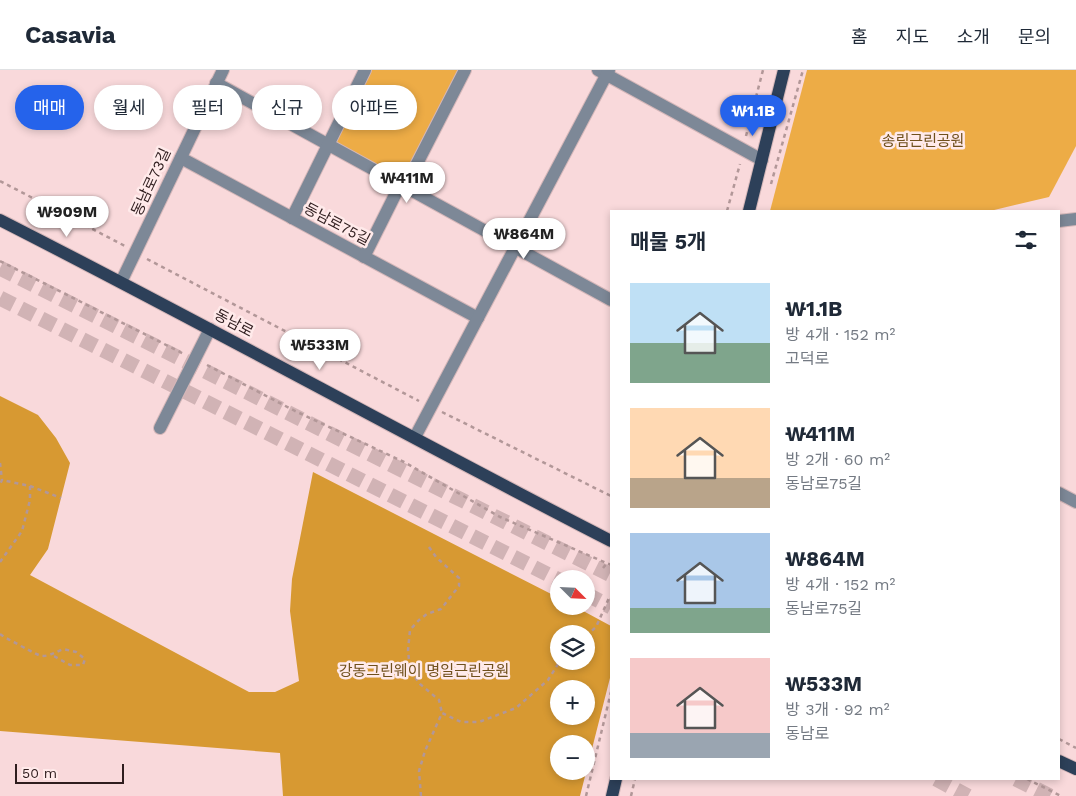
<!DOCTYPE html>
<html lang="ko">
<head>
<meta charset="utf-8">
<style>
  :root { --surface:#fff; --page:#f2f2f3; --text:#1f2937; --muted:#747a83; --line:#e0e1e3; --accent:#2563eb }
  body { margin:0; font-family:"Work Sans","Noto Sans KR",sans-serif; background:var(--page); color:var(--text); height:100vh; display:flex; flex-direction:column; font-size:19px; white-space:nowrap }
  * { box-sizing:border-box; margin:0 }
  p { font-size:16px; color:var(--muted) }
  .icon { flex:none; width:28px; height:28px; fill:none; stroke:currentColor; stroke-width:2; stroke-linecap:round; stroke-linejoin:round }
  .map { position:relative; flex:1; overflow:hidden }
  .details { position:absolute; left:610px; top:140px; width:450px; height:570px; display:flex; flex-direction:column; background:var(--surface); border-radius:0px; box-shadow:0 2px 8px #0003 }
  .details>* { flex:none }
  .hud { position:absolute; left:15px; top:15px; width:475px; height:45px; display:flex; gap:10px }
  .needle { width:32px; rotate:114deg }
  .fabs { position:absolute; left:550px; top:500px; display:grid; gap:10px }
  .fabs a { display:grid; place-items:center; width:45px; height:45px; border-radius:50%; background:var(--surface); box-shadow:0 2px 8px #0003; font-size:25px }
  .scale { position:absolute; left:15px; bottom:12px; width:109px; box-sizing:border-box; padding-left:5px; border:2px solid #2f1d1e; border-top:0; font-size:14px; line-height:18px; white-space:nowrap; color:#2f1d1e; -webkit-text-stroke:4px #ffeaea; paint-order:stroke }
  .price { position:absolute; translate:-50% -42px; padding:0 11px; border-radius:18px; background:#fff; color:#222; font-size:16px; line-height:32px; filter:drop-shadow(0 1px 2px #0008) }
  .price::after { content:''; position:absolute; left:50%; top:30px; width:15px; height:11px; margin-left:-8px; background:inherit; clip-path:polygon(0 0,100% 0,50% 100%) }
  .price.selected { background:var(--accent); color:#fff }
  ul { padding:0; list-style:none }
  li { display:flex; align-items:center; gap:15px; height:125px; padding:0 20px }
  li span { display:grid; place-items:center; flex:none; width:140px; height:100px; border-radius:0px; color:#555 }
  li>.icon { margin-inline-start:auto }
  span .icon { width:60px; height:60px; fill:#fffc; stroke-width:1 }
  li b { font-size:21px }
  h2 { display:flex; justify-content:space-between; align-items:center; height:60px; padding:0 20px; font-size:21px }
  .chip { padding:0 18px; border-radius:22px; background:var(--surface); box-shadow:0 2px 8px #0003; font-size:18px; line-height:45px }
  .chip.selected { background:var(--accent); color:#fff }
  header { display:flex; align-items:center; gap:30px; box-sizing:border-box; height:70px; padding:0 25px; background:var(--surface); border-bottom:1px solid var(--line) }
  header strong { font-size:24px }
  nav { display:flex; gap:28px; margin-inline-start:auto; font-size:18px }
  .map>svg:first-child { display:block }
  .green { fill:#edac46 }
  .forest { fill:#d79932; fill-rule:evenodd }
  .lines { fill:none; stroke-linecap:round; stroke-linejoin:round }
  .highway-tunnel { stroke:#d1b3b5; stroke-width:15; stroke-dasharray:15 8; stroke-linecap:butt }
  .minor-casing { stroke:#d5b7b9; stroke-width:14 }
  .major-casing { stroke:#d5b7b9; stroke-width:14 }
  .path { stroke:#b29798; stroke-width:2.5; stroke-dasharray:4 4; stroke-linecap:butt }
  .minor { stroke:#7d8897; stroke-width:12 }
  .major { stroke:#2d4059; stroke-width:12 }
  .labels { text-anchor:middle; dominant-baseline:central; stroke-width:5; stroke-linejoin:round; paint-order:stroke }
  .park-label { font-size:15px; fill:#70501c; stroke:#ffeaea }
  .street-label { font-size:15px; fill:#2f1d1e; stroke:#ffeaea }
</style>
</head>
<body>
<header>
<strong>Casavia</strong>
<nav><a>홈</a><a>지도</a><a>소개</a><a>문의</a></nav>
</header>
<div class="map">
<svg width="1076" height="726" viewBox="0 0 1076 726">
  <rect width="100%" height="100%" fill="#f9d9db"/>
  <!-- green -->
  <g class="green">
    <path d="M 371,0 L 459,0 L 404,110 L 335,72 Z"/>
    <path d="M 807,0 L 1076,0 L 1076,76 L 1049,127 L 990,141 L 770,141 Z"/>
  </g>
  <!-- forest -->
  <path class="forest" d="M 0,326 L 38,345 L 56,368 L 70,393 L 48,479 L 30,505 L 249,622 L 275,622 L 299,611 L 290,541 L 292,509 L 313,402 L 559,528 L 559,536 L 574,536 L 611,556 L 611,604 L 580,726 L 283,726 L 280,683 L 0,661 ZM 559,564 L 586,564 L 586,591 L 559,591 ZM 559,619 L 586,619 L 586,646 L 559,646 ZM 559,674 L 586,674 L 586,701 L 559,701 Z"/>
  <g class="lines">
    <!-- highway-tunnel -->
    <g class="highway-tunnel">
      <path d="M 0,198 L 611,505"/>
      <path d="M 0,228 L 559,510"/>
      <path d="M 586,524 L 611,537"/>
      <path d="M 936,709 L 968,726"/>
      <path d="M 1016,709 L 1050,726"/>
    </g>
    <defs>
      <g id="minor">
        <path d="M 598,0 L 762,90"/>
        <path d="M 216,13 L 611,230"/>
        <path d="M 181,88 L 478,248"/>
        <path d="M 405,117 L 465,0"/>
        <path d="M 292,148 L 365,0"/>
        <path d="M 1059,151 L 1076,149"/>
        <path d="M 364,187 L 400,115"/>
        <path d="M 121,212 L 223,0"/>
        <path d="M 160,358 L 210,259"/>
        <path d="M 415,367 L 609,0"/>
        <path d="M 1059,423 L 1076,432"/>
      </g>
      <g id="major">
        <path d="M 749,141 L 784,0"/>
        <path d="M 0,150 C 205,254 406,366 611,471"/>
        <path d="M 1059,691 L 1076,699"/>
        <path d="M 612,726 L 616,709"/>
      </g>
    </defs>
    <!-- minor casing -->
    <use href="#minor" class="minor-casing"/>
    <!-- major casing -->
    <use href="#major" class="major-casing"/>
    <!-- path -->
    <g class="path">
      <path d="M 746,66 L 763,0"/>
      <path d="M 0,111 L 125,176"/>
      <path d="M 771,114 L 803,0"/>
      <path d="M 727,141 L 740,94"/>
      <path d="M 147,189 L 419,331"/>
      <path d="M 0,191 L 184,284"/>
      <path d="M 207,295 L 295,341 L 404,392 L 500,447 L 611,495"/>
      <path d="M 442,342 L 611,426"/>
      <path d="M 0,393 L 2,410 L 0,414"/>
      <path d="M 30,416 L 61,428"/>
      <path d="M 429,477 L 436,487 L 459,508 L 459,516 L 441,539 L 427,544 L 419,550 L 410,560 L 408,580 L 410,600 L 420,614 L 439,630 L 442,643"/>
      <path d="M 0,492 L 22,461 L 30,430 L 30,416 L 2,410"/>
      <path d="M 603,498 L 607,493"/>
      <path d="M 0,564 C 7,569 14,572 21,576 C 43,587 40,590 63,579 L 76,582 L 85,589 L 83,595 L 70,595 L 52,585"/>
      <path d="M 586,566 L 596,557 L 609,528 L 611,527"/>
      <path d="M 1059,669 L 1076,678"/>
      <path d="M 1027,709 L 1061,726"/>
      <path d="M 421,726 L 419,701 L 425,681 L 442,643 L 461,652 L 479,652 L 516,638 L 548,610 L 560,591"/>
      <path d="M 586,726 L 611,622"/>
      <path d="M 631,726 L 635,709"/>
    </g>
    <!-- minor -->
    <use href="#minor" class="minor"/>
    <!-- major -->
    <use href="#major" class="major"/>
  </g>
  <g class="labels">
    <!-- park labels -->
    <g class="park-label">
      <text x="923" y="71">송림근린공원</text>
      <text x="424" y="601">강동그린웨이 명일근린공원</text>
    </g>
    <!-- street labels -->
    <g class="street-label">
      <text transform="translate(151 112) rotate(-65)">동남로73길</text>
      <text transform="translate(337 154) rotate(28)">동남로75길</text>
      <text transform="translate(234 253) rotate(28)">동남로</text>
    </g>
  </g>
</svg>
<div class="fabs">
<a><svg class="needle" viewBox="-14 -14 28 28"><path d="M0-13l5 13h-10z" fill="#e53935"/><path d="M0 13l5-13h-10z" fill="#747a83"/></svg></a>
<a><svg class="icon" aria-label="layers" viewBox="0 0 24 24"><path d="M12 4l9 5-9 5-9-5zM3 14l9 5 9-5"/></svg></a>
<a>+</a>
<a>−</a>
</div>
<div class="scale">50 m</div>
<b class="price selected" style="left:753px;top:67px">₩1.1B</b>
<b class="price" style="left:407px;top:134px">₩411M</b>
<b class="price" style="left:67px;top:168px">₩909M</b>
<b class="price" style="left:524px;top:190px">₩864M</b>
<b class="price" style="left:320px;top:301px">₩533M</b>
<div class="hud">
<a class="chip selected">매매</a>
<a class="chip">월세</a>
<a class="chip">필터</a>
<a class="chip">신규</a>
<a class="chip">아파트</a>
</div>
<section class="details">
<h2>매물 5개<svg class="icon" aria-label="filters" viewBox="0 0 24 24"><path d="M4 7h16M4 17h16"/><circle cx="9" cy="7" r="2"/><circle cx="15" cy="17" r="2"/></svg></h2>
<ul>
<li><span style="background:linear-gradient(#bfe0f5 60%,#7fa58c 0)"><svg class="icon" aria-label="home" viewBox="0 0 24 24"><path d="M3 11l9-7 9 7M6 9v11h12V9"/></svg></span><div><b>₩1.1B</b><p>방 4개 · 152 m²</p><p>고덕로</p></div></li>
<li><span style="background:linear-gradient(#ffd9b3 70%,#b9a48a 0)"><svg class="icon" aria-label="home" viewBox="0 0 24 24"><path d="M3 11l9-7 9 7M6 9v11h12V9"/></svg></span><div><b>₩411M</b><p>방 2개 · 60 m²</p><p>동남로75길</p></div></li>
<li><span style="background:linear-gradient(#a9c7e8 75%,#7fa58c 0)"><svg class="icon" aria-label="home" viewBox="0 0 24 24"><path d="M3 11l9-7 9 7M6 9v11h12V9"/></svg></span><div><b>₩864M</b><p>방 4개 · 152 m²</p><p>동남로75길</p></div></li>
<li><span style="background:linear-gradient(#f6c9c9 75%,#9aa5b1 0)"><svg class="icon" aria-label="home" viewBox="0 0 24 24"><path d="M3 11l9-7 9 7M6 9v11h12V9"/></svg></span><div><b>₩533M</b><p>방 3개 · 92 m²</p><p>동남로</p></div></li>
</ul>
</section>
</div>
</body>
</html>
